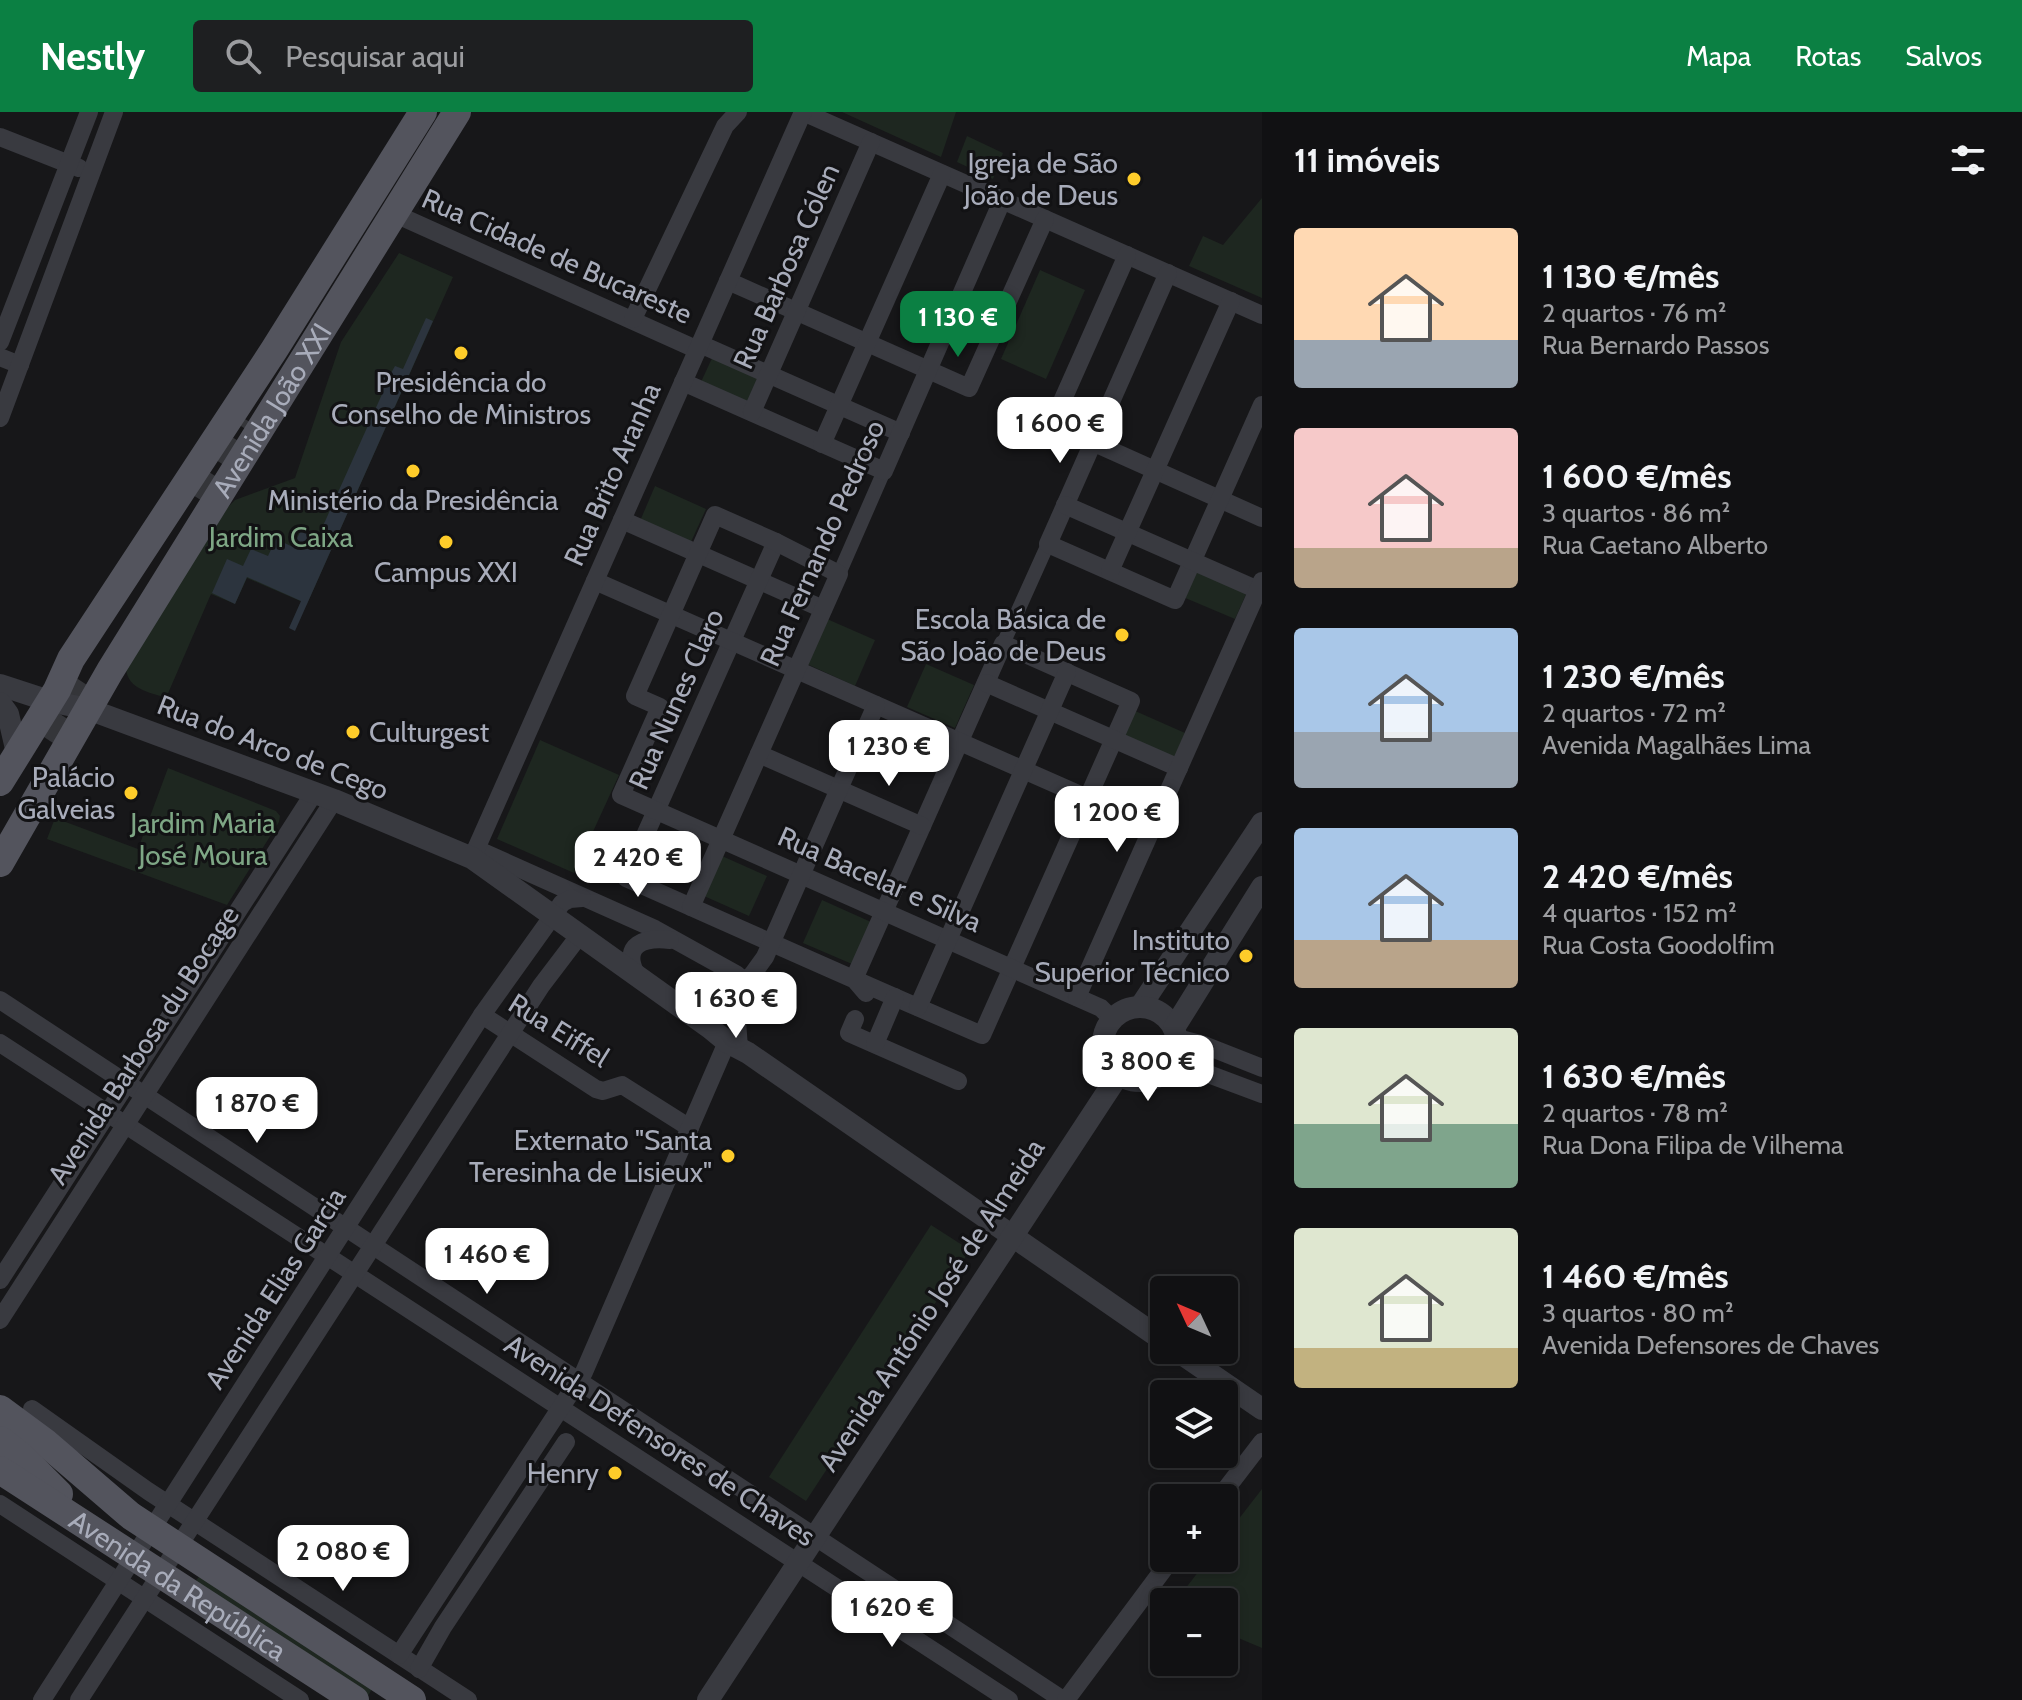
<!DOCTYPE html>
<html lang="pt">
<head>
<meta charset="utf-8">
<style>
  :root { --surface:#111113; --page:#1e1f21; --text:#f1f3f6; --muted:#9c9da0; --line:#303133; --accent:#0b8043 }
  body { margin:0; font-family:Cabin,sans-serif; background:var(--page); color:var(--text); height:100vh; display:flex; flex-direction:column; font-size:30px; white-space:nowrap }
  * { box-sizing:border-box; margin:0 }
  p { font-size:26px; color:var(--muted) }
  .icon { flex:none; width:44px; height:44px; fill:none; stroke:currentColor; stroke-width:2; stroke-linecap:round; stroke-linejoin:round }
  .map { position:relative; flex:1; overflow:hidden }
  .drawer { display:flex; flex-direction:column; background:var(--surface); width:760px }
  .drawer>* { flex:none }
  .needle { width:52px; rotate:314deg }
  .tools { position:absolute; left:1150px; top:1164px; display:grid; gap:16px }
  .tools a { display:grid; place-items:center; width:88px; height:88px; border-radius:8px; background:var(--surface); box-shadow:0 4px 12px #0003,0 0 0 2px var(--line); font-size:40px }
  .price { position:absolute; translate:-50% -68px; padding:0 18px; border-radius:16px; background:#fff; color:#222; font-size:26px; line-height:52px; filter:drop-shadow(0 2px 4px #0008) }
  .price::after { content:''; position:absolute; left:50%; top:48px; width:24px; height:18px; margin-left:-12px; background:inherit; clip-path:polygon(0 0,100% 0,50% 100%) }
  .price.current { background:var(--accent); color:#fff }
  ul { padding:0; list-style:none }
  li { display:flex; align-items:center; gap:24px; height:200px; padding:0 32px }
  li span { display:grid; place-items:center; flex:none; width:224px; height:160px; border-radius:8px; color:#555 }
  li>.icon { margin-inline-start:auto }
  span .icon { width:96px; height:96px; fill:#fffc; stroke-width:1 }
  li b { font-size:34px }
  h2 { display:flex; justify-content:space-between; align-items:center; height:96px; padding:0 32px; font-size:34px }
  header { display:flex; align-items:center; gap:48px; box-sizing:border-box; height:112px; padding:0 40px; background:var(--accent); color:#fff }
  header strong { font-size:38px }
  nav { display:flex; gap:44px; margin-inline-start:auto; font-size:28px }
  .search { width:560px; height:72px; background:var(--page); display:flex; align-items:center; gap:20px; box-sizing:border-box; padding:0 28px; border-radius:8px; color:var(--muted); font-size:30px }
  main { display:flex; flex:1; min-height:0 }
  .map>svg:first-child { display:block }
  .green { fill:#1e2720 }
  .water { fill:#2c343e }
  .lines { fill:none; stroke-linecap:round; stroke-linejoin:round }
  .primary-tunnel { stroke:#343539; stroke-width:28; stroke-dasharray:28 14; stroke-linecap:butt }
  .pedestrian { stroke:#393a40; stroke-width:14 }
  .minor { stroke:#393a40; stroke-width:18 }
  .tertiary { stroke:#393a40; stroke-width:22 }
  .primary { stroke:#53545d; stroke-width:28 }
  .poi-dot { fill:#fecc2a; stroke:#121214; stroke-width:3 }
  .labels { text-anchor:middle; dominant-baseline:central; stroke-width:6; stroke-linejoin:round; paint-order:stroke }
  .poi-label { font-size:28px; fill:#a8acba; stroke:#121214; text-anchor:end }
  .street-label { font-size:28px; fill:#a8acba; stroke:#121214 }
  .park-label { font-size:28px; fill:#7ea685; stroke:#121214 }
</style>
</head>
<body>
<header>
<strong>Nestly</strong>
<div class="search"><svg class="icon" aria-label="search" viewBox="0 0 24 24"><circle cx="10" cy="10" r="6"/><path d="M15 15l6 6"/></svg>Pesquisar aqui</div>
<nav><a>Mapa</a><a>Rotas</a><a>Salvos</a></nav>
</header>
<main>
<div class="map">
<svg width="1262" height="1588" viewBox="0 0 1262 1588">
  <rect width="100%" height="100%" fill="#171719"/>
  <!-- green -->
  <g class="green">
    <path d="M 842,0 L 956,0 L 941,45 Z"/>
    <path d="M 967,24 L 1003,41 L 993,67 L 957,50 Z"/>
    <path d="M 1262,86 L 1262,186 L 1189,154 L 1203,124 L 1223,133 Z"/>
    <path d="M 399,141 L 453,165 L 307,492 L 247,466 L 235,492 L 211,482 L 166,586 C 149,580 128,577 126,557 L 228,395 L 235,388 L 295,366 L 341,230 Z"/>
    <path d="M 1040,158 L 1085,178 L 1046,267 L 1001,247 Z"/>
    <path d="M 713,244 L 762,266 L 751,292 L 701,270 Z"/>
    <path d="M 655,374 L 706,397 L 690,432 L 640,409 Z"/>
    <path d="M 1196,457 L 1247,480 L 1235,507 L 1183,485 Z"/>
    <path d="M 827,507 L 875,528 L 855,574 L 807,552 Z"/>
    <path d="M 926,552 L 974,573 L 955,616 L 907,595 Z"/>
    <path d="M 1133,598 L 1185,621 L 1174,647 L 1122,624 Z"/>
    <path d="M 540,628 L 619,663 L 574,761 L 497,727 Z"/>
    <path d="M 168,656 L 276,699 L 280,704 L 279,710 L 227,793 L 47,727 L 55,706 L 138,737 Z"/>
    <path d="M 722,744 L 767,764 L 749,804 L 704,784 Z"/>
    <path d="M 822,788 L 871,810 L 852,852 L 803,831 Z"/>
    <path d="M 931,1113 L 970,1138 L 806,1389 L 769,1365 Z"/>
    <path d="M 1262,1377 L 1262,1536 L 1224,1520 L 1224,1490 L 1175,1490 L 1209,1446 L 1224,1446 L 1224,1426 Z"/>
    <path d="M 201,1462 L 373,1575 L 368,1584 L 195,1470 Z"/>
  </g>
  <!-- water -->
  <path class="water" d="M 426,206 L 433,209 L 295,519 L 289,516 L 301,489 L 247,465 L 235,492 L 212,481 L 227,447 L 243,454 L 251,437 L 268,444 L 276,427 L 293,435 L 301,418 L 318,425 L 383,280 L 376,274 L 377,265 L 384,260 L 391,261 L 395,254 L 403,257 Z"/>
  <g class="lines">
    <!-- primary-tunnel -->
    <g class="primary-tunnel">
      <path d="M 196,385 L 245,307"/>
      <path d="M 50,629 L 87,573"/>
    </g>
    <!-- pedestrian -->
    <g class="pedestrian">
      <path d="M 839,462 L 884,359"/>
      <path d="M 1003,532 L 1048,432"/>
    </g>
    <!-- minor -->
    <g class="minor">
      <path d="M 803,0 L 1262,203"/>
      <path d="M 0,25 L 79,56"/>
      <path d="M 393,101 L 698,238"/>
      <path d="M 1127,143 L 1052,312 L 1262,406"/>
      <path d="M 1168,161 L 1048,432 L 1175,488 L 1262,293"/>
      <path d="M 728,169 L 969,276 L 1045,107"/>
      <path d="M 633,207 L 725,14 L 738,0"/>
      <path d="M 0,230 L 89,0"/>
      <path d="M 700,232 L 901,321"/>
      <path d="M 0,245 L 20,253"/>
      <path d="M 683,270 L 884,359 L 1002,89"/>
      <path d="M 752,300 L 871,30"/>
      <path d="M 0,306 L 114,0"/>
      <path d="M 822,332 L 942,62"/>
      <path d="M 1065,393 L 1258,478"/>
      <path d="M 622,408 L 823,497"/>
      <path d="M 776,430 L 626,766 C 745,819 863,872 982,923 L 1131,589 L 1003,532 L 854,867 L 866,881"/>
      <path d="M 1110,459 L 1231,189"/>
      <path d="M 595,469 L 1153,715"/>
      <path d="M 986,571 L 1179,656"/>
      <path d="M 759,642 L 922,714"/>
      <path d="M 476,737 L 655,817 L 736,862 L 744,869"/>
      <path d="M 472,746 L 803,0"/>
      <path d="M 691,795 C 740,684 790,573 839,462 L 776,430 L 715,403 L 635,584 L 660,595 L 621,683 L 1101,896 L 1112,907"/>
      <path d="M 636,862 C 621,832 645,825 670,828"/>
      <path d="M 744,869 L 752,863 L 765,845 L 876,593"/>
      <path d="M 1077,885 L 1262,469"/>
      <path d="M 0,888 L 1063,1588"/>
      <path d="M 918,895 L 1067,560"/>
      <path d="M 482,903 L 596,977 L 603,979 L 622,973 L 690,1016"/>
      <path d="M 855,907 L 849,921 L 958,969"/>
      <path d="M 1177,926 L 1204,933 L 1262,956"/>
      <path d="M 0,931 L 1009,1588"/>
      <path d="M 875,932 L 895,885"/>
      <path d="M 739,936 L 737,909 L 747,879 L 744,869"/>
      <path d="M 1169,956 L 1195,957 L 1262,982"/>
      <path d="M 0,1168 L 314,681"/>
      <path d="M 0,1208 L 334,688"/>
      <path d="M 32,1297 L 148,1379 L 468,1588"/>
      <path d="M 1219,1386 L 1262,1330"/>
      <path d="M 0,1392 L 300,1588"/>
      <path d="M 399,1543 L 584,1260 L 727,930"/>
      <path d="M 419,1557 L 443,1515 L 566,1330"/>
      <path d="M 42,1588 L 482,903 L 562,791 L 570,787 L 582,786"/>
      <path d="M 79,1588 L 541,874 L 579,824"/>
      <path d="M 1066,1588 L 1172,1446"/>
    </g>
    <!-- tertiary -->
    <g class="tertiary">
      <path d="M 0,573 L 49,589 L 88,597 L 334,688 L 472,746 L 710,916 L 727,930 L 748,941 L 1164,1229"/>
      <path d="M 0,591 L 8,602 L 17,641"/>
      <path d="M 1140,895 L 1262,711"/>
      <circle cx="1140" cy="932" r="37"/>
      <path d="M 1174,916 L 1262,775"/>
      <path d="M 1176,1238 L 1262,1297"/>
      <path d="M 708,1588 L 1119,962"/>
    </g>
    <!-- primary -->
    <g class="primary">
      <path d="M 0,670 L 57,578 L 71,547 L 274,238 L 423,0"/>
      <path id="s1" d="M 0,751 L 110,559 L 457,0"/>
      <path d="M 0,1297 L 46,1331 L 131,1404 L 412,1588"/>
      <path d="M 0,1328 L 21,1344 L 59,1382"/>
      <path id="s2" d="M 0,1358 L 355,1588"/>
    </g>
  </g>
  <!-- markers -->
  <g class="poi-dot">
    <circle cx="1134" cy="67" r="8"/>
    <circle cx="461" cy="241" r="8"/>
    <circle cx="413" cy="359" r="8"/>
    <circle cx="446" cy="430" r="8"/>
    <circle cx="1122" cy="523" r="8"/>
    <circle cx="353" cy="620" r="8"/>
    <circle cx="131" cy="681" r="8"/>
    <circle cx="1246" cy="844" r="8"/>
    <circle cx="728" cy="1044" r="8"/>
    <circle cx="615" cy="1361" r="8"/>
  </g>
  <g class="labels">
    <!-- poi labels -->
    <g class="poi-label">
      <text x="1118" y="51">Igreja de São<tspan x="1118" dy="32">João de Deus</tspan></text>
      <text x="461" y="270" text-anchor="middle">Presidência do<tspan x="461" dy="32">Conselho de Ministros</tspan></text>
      <text x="413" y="388" text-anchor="middle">Ministério da Presidência</text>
      <text x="446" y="460" text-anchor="middle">Campus XXI</text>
      <text x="1106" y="507">Escola Básica de<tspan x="1106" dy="32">São João de Deus</tspan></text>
      <text x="369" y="620" text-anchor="start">Culturgest</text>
      <text x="115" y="665">Palácio<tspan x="115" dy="32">Galveias</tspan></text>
      <text x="1230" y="828">Instituto<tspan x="1230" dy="32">Superior Técnico</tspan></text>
      <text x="712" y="1028">Externato "Santa<tspan x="712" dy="32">Teresinha de Lisieux"</tspan></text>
      <text x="599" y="1361">Henry</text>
    </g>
    <!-- street labels -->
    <g class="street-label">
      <text transform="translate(557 144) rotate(24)">Rua Cidade de Bucareste</text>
      <text transform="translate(786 154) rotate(-66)">Rua Barbosa Cólen</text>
      <text stroke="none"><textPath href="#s1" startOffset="528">Avenida João XXI</textPath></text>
      <text transform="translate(612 362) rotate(-66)">Rua Brito Aranha</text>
      <text transform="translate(822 431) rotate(-66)">Rua Fernando Pedroso</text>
      <text transform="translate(676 587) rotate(-66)">Rua Nunes Claro</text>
      <text transform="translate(273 635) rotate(21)">Rua do Arco de Cego</text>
      <text transform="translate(880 767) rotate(24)">Rua Bacelar e Silva</text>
      <text transform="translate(559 918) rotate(32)">Rua Eiffel</text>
      <text transform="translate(143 933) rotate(-57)">Avenida Barbosa du Bocage</text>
      <text transform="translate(275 1176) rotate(-57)">Avenida Elias Garcia</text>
      <text transform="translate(931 1193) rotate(-57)">Avenida António José de Almeida</text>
      <text transform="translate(660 1328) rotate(33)">Avenida Defensores de Chaves</text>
      <text stroke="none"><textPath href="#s2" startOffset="212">Avenida da República</textPath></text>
    </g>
    <!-- park labels -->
    <g class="park-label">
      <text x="281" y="425">Jardim Caixa</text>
      <text x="203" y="711">Jardim Maria<tspan x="203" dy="32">José Moura</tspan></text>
    </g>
  </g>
</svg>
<div class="tools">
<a><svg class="needle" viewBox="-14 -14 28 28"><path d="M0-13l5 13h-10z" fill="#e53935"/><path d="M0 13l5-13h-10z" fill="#9c9da0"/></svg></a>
<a><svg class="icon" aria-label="layers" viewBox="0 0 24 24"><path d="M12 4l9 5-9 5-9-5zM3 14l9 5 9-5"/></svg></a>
<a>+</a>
<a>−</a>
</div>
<b class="price current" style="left:958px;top:247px">1 130 €</b>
<b class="price" style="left:1060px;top:353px">1 600 €</b>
<b class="price" style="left:889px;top:676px">1 230 €</b>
<b class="price" style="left:1117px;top:742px">1 200 €</b>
<b class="price" style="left:638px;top:787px">2 420 €</b>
<b class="price" style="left:736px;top:928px">1 630 €</b>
<b class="price" style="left:1148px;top:991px">3 800 €</b>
<b class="price" style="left:257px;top:1033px">1 870 €</b>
<b class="price" style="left:487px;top:1184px">1 460 €</b>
<b class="price" style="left:343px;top:1481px">2 080 €</b>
<b class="price" style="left:892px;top:1537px">1 620 €</b>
</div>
<section class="drawer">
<h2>11 imóveis<svg class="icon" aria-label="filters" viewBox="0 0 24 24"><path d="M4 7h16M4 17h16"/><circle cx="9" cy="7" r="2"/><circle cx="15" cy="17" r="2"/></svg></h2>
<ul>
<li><span style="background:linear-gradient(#ffd9b3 70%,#9aa5b1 0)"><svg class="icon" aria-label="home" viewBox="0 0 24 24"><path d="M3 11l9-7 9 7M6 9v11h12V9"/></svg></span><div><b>1 130 €/mês</b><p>2 quartos · 76 m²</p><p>Rua Bernardo Passos</p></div></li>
<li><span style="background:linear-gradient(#f6c9c9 75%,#b9a48a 0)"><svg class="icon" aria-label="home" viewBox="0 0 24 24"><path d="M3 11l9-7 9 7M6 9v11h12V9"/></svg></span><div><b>1 600 €/mês</b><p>3 quartos · 86 m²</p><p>Rua Caetano Alberto</p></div></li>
<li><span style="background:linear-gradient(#a9c7e8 65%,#9aa5b1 0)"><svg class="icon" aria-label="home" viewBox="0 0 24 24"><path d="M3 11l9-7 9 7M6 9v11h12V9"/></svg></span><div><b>1 230 €/mês</b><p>2 quartos · 72 m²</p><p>Avenida Magalhães Lima</p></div></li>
<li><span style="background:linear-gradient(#a9c7e8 70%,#b9a48a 0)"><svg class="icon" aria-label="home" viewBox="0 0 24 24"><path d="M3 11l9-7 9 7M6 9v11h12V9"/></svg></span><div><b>2 420 €/mês</b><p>4 quartos · 152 m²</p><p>Rua Costa Goodolfim</p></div></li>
<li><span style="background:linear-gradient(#dfe7d0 60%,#7fa58c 0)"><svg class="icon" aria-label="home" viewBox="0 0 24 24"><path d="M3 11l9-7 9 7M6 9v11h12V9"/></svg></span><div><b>1 630 €/mês</b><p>2 quartos · 78 m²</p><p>Rua Dona Filipa de Vilhema</p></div></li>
<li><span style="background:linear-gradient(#dfe7d0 75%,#c2b280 0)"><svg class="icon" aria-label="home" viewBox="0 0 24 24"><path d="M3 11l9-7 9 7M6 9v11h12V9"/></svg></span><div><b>1 460 €/mês</b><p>3 quartos · 80 m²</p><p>Avenida Defensores de Chaves</p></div></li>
</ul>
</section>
</main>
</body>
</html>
